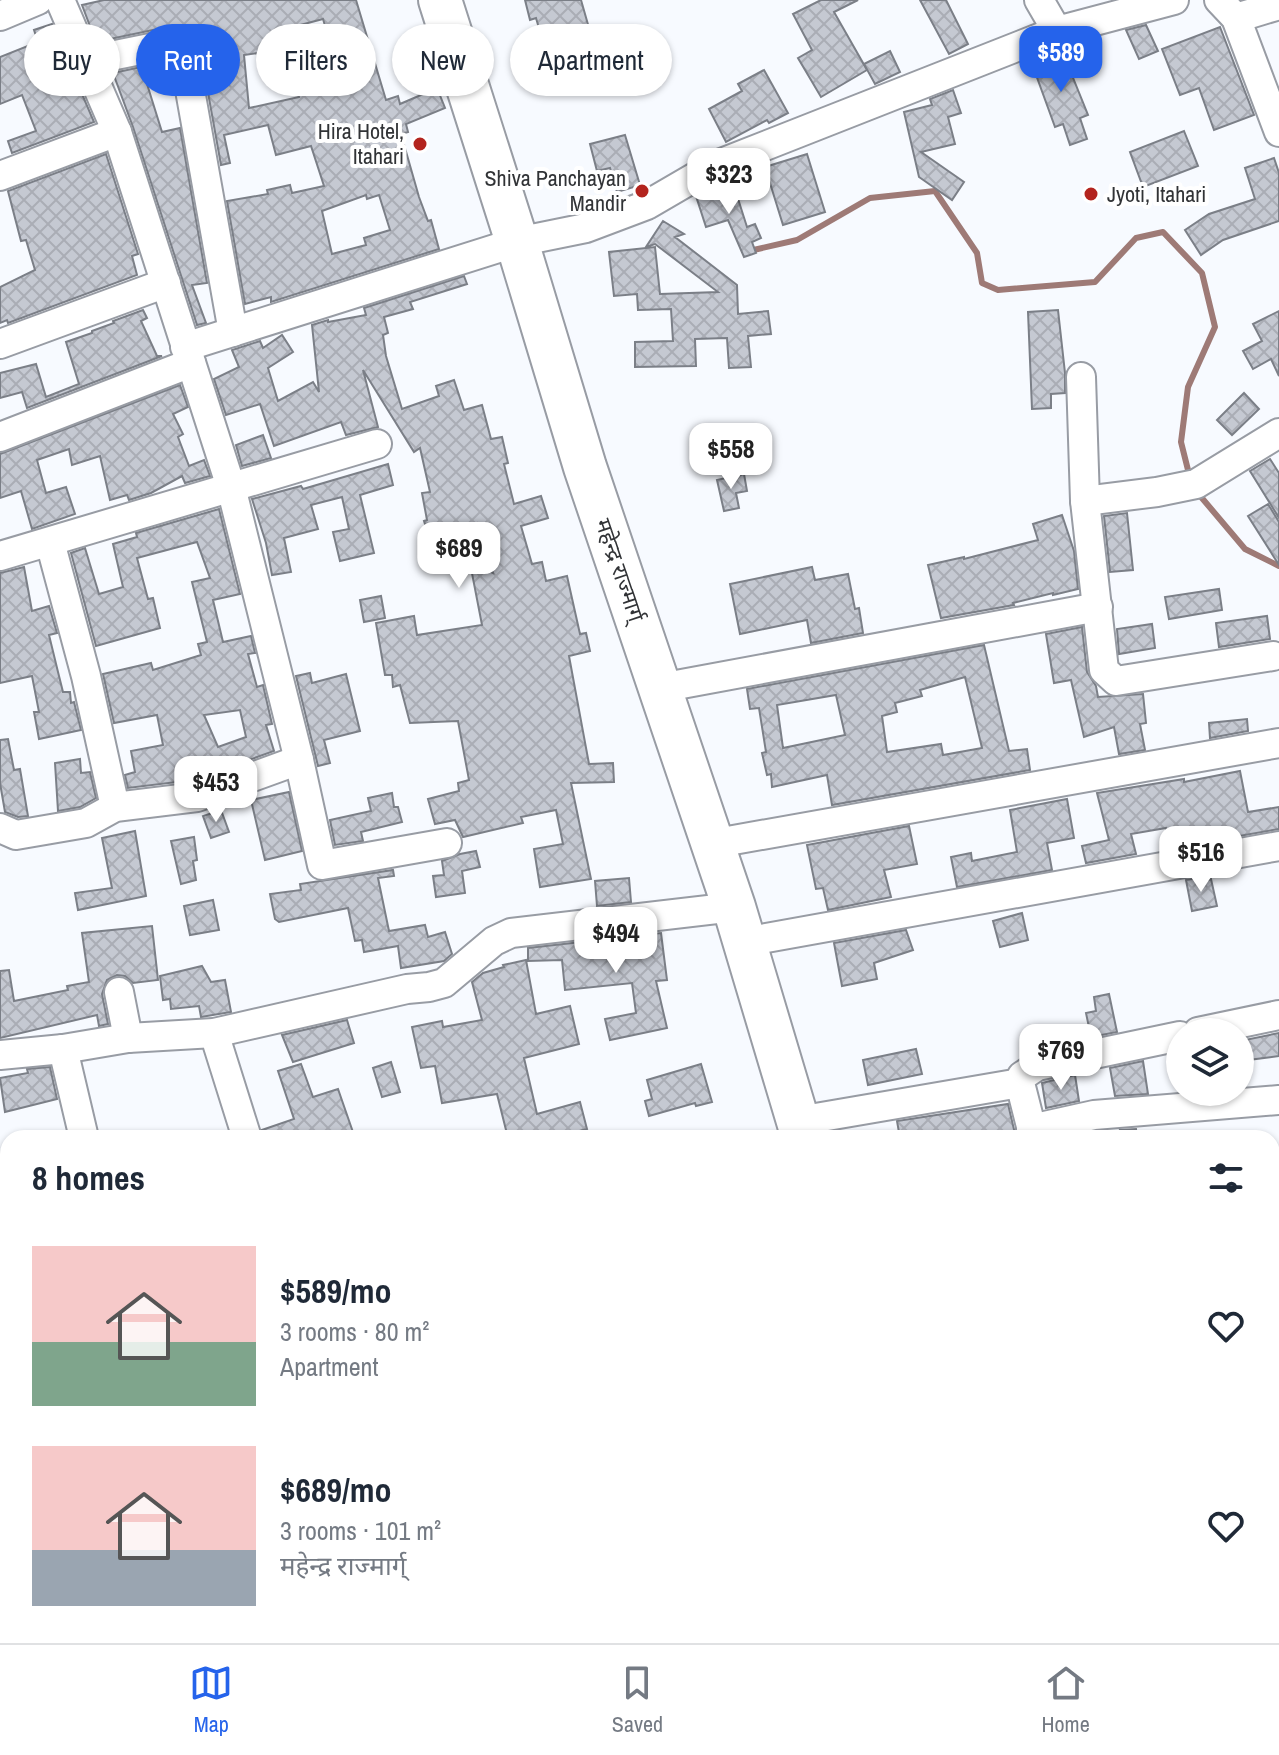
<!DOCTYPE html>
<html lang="en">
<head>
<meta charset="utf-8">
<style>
  :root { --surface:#fff; --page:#f2f2f3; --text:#1f2937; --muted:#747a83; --line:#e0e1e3; --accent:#2563eb }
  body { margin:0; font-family:"Archivo Narrow","Noto Sans Devanagari",sans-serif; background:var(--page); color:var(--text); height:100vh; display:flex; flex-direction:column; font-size:30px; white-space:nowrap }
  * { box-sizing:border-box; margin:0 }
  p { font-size:26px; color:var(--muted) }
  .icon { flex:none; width:44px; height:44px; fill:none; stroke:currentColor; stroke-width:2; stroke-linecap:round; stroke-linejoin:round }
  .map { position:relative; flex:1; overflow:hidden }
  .drawer { position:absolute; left:0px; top:1130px; width:1280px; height:514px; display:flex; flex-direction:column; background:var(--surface); border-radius:24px 24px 0 0; box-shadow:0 2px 6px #0004 }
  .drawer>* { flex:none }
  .hud { position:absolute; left:24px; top:24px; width:800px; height:72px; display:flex; gap:16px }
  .controls { position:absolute; left:1166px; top:1018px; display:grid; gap:16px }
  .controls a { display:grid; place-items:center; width:88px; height:88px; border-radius:50%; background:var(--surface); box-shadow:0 2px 6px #0004; font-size:40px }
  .price { position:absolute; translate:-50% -68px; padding:0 18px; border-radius:16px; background:#fff; color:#222; font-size:26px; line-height:52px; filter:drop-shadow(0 2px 4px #0008) }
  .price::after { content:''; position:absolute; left:50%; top:48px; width:24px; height:18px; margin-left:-12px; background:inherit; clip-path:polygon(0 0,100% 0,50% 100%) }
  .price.current { background:var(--accent); color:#fff }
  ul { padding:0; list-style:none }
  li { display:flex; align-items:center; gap:24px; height:200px; padding:0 32px }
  li span { display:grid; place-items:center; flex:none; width:224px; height:160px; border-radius:0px; color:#555 }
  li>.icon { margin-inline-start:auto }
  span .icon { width:96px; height:96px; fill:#fffc; stroke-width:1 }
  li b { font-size:34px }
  h2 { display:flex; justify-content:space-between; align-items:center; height:96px; padding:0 32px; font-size:34px }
  .tag { padding:0 28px; border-radius:36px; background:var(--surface); box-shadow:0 2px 6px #0004; font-size:28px; line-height:72px }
  .tag.current { background:var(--accent); color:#fff }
  .menu { display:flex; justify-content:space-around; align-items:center; height:112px; border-top:2px solid var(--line); background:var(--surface); font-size:22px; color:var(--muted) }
  .menu a { display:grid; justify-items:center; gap:4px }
  .menu .current { color:var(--accent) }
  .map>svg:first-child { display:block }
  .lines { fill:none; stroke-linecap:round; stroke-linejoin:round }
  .stream { stroke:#9e7a76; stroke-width:6 }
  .building { fill:url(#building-cross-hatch); stroke:#7b7f87; stroke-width:2; fill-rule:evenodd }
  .minor-casing { stroke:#989ca4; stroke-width:32 }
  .highway-casing { stroke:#989ca4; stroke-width:46 }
  .minor { stroke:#fff; stroke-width:28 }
  .highway { stroke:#fff; stroke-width:42 }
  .poi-dot { fill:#b3241e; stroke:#fff; stroke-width:3 }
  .labels { text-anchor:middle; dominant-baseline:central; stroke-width:8; stroke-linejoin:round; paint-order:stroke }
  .poi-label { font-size:22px; fill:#313336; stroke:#fff; text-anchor:end }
  .street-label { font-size:22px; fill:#313336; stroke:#fff }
</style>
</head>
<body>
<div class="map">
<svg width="1279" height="1643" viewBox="0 0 1279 1643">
  <defs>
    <pattern id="building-cross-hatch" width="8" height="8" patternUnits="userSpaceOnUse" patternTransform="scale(2)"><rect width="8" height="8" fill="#c5c9d2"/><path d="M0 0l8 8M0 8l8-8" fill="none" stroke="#aaadb5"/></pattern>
  </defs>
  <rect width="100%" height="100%" fill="#f7faff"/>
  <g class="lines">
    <!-- stream -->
    <g class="stream">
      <path d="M 749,251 L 797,240 L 870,198 L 935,191 L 977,253 L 982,283 L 998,290 L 1095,282 L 1136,238 L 1163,232 L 1202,273 L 1215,327 L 1188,387 L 1181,442 L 1190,478"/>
      <path d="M 1196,491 L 1245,549 L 1279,566"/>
    </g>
  </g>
  <!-- building -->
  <g class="building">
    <path d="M 104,0 L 356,0 L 386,100 L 398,96 L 400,104 L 437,88 L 445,108 L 406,124 L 408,132 L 401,134 L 419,197 L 428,221 L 431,220 L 439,249 L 271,302 L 271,297 L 245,304 L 227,201 L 268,194 L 267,190 L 290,185 L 292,193 L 324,186 L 311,146 L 276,155 L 268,125 L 224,135 L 230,163 L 221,165 L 207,87 L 185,37 L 175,28 L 167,27 L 96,42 L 82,5 ZM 323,19 L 336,62 L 292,74 L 299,97 L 249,108 L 244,55 L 273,51 L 270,33 ZM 366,195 L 367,199 L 379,195 L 390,230 L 364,238 L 366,245 L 332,254 L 322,211 Z"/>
    <path d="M 525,0 L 581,0 L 599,63 L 563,75 L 558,60 L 549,62 L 536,18 L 530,20 Z"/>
    <path d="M 821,0 L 858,0 L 834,12 L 867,70 L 821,97 L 798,58 L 812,50 L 793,14 Z"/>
    <path d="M 920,0 L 946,0 L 968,44 L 949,54 Z"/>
    <path d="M 52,24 L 94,122 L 12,153 L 8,141 L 36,131 L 22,95 L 0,104 L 0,57 L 38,42 L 34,30 Z"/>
    <path d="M 1146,25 L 1158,51 L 1139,59 L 1126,30 Z"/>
    <path d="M 1220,27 L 1254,115 L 1214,130 L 1199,88 L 1180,95 L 1162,49 Z"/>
    <path d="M 1061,48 L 1088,115 L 1080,118 L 1087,139 L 1070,145 L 1063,124 L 1055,127 L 1031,61 Z"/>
    <path d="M 890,51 L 900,72 L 875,84 L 864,64 Z"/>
    <path d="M 160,63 L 166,78 L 147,84 L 162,132 L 180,128 L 207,283 L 192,285 L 206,323 L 197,325 L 133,127 L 113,73 Z"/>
    <path d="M 764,70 L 788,113 L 769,123 L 767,120 L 726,142 L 709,109 L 742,91 L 738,84 Z"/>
    <path d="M 953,90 L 961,113 L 948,117 L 955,144 L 921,152 L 964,182 L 952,200 L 919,177 L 904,112 L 932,105 L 930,99 Z"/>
    <path d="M 1184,131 L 1198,166 L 1143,187 L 1130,152 Z"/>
    <path d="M 625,135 L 640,185 L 617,192 L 610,168 L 597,171 L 590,144 Z"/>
    <path d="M 106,154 L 138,254 L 132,256 L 137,275 L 8,323 L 7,320 L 0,323 L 0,287 L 35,270 L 26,240 L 21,241 L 8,191 Z"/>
    <path d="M 807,154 L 825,212 L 783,225 L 765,167 Z"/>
    <path d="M 1274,158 L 1279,173 L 1279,221 L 1223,240 L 1201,255 L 1185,230 L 1209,214 L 1255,199 L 1245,168 Z"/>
    <path d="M 733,183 L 747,227 L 755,224 L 761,238 L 752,242 L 756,253 L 744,257 L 728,220 L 706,227 L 696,196 Z"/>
    <path d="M 663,221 L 684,234 L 675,237 L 737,285 L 738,314 L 768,311 L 771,334 L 748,336 L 751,367 L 729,368 L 727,338 L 695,339 L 696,366 L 635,367 L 635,342 L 673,341 L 671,309 L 638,310 L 637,294 L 614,296 L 609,252 L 655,247 L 660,294 L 718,292 L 655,244 L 646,247 Z"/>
    <path d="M 464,276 L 467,284 L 410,302 L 413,309 L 384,317 L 388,333 L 383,335 L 386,356 L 402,409 L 439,396 L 436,386 L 454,380 L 464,410 L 482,405 L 491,439 L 502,437 L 508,463 L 504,464 L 514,504 L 541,496 L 548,518 L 521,526 L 532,564 L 542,562 L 546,581 L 567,576 L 580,634 L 586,633 L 590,651 L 569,656 L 589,764 L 613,763 L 614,782 L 571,783 L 591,879 L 540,887 L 534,849 L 563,844 L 556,810 L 521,817 L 523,823 L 463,837 L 455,820 L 435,824 L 428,799 L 459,791 L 458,783 L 469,780 L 458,721 L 410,723 L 400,685 L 393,687 L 392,675 L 385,675 L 376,623 L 414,616 L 417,635 L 482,625 L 470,563 L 493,573 L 477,523 L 429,537 L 424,521 L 427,520 L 422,493 L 430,492 L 420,448 L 414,452 L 363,370 L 378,427 L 346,435 L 341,422 L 274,446 L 260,404 L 226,415 L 214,379 L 239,367 L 232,350 L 260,341 L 263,348 L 282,335 L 293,352 L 268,368 L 278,401 L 313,382 L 319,392 L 312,325 L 328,320 L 328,322 L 366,315 L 364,308 Z"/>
    <path d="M 143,310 L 147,318 L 141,321 L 157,356 L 162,356 L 27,408 L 22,392 L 0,398 L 0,373 L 36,364 L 46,397 L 79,384 L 66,342 L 92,333 L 92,331 L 114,323 L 113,321 Z"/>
    <path d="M 1058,310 L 1065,373 L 1065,393 L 1051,394 L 1051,408 L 1032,409 L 1028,312 Z"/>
    <path d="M 1279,311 L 1279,376 L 1271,359 L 1253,369 L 1243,351 L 1262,341 L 1253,324 Z"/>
    <path d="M 180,385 L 188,407 L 173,414 L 183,434 L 178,437 L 189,466 L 204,460 L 210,476 L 185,483 L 182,476 L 151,493 L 129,500 L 127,495 L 110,500 L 100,456 L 72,465 L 69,449 L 37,460 L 46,493 L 66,487 L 75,514 L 32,529 L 21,491 L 0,498 L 0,454 Z"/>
    <path d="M 1244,393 L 1259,409 L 1232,435 L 1217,420 Z"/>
    <path d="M 263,435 L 271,458 L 242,466 L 236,445 Z"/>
    <path d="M 1270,459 L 1279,473 L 1279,518 L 1250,471 Z"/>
    <path d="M 388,464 L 393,485 L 360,495 L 374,553 L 340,561 L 333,532 L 349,529 L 342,497 L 311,505 L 318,529 L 284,538 L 291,572 L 272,575 L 266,543 L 252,499 L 301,486 L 303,489 Z"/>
    <path d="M 744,474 L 747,491 L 736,493 L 739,508 L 724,511 L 717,480 Z"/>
    <path d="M 1268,504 L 1279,522 L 1279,565 L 1248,516 Z"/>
    <path d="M 219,509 L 240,594 L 213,600 L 223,642 L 251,636 L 255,653 L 248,654 L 257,687 L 263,685 L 272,724 L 266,725 L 274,751 L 193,780 L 128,788 L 125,775 L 135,772 L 131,751 L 163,745 L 157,715 L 114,723 L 103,674 L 151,663 L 153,670 L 201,655 L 198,644 L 207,642 L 192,582 L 210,578 L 197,542 L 137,558 L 148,599 L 153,598 L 160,628 L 96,646 L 71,553 L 85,548 L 99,594 L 123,587 L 113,544 L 137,537 L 136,533 ZM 240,710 L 246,737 L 218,747 L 204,715 Z"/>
    <path d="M 1127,513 L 1133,570 L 1110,572 L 1104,516 Z"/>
    <path d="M 1062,515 L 1074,551 L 1078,589 L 1053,595 L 1053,593 L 1013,603 L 1014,605 L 941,618 L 928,565 L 964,557 L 964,559 L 1038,540 L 1033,524 Z"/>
    <path d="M 24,567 L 32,611 L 49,606 L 57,633 L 49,635 L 58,672 L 63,692 L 70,692 L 71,703 L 74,702 L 81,730 L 39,739 L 34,712 L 39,712 L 32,676 L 0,683 L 0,573 Z"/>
    <path d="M 812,567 L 815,580 L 848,574 L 855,609 L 859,608 L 863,633 L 811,643 L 807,620 L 740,634 L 730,584 Z"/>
    <path d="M 1219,589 L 1222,610 L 1169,619 L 1165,597 Z"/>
    <path d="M 381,596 L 385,618 L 364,622 L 360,600 Z"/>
    <path d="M 1267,616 L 1270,639 L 1219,647 L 1216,623 Z"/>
    <path d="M 1152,624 L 1155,648 L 1119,654 L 1117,629 Z"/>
    <path d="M 1082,627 L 1087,672 L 1096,686 L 1098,697 L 1143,694 L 1146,723 L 1140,724 L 1145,750 L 1119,754 L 1114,727 L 1084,737 L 1071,680 L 1054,683 L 1046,634 Z"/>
    <path d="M 984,645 L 1009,751 L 1027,749 L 1030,770 L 832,805 L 827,775 L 772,787 L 771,774 L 767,775 L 762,753 L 766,752 L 759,708 L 750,709 L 747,689 ZM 965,677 L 982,748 L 943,755 L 941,744 L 887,752 L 882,716 L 897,712 L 895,703 L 922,696 L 920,690 ZM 836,695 L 845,735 L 783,748 L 777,705 Z"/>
    <path d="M 310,673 L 312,683 L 346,674 L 360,731 L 324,740 L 330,763 L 318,766 L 296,676 Z"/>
    <path d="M 1247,719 L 1248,731 L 1210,738 L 1209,723 Z"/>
    <path d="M 8,739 L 14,770 L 20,769 L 28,816 L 18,817 L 5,812 L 0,783 L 0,740 Z"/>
    <path d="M 80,759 L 81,773 L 90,772 L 96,798 L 80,807 L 58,811 L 55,763 Z"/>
    <path d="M 1240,771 L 1248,812 L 1279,807 L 1279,829 L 1171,848 L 1166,828 L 1131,834 L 1136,854 L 1086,863 L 1082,846 L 1109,840 L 1097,793 L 1184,779 L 1184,782 Z"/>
    <path d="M 289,792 L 302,851 L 265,860 L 251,800 Z"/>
    <path d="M 392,793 L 394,807 L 398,807 L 402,822 L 361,832 L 363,841 L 335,845 L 330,820 L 371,811 L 368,798 Z"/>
    <path d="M 1067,799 L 1074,838 L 1047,843 L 1052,870 L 957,887 L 951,857 L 971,853 L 972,861 L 1017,852 L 1010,810 Z"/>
    <path d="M 221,810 L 229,832 L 211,838 L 203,816 Z"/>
    <path d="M 909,826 L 917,864 L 884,870 L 891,897 L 828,910 L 823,888 L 816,889 L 807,845 Z"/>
    <path d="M 135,831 L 146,896 L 78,910 L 75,893 L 112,888 L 102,838 Z"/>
    <path d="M 194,837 L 197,860 L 193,861 L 196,880 L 181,884 L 171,841 Z"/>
    <path d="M 476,851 L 480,867 L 462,871 L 465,893 L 436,897 L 433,876 L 444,875 L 442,861 L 460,854 Z"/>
    <path d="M 393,870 L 394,876 L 378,878 L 389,931 L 425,925 L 428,937 L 445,932 L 452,954 L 444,961 L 401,968 L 398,946 L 364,952 L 362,940 L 355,941 L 348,908 L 279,922 L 275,919 L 270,894 L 301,890 L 300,884 Z"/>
    <path d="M 1204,877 L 1205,881 L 1211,879 L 1217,906 L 1192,911 L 1186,880 Z"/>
    <path d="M 629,878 L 631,902 L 597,906 L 595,881 Z"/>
    <path d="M 213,900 L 219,930 L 190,935 L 184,906 Z"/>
    <path d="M 1022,913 L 1028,940 L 1000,947 L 993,921 Z"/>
    <path d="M 152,926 L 158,980 L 133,983 L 125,976 L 117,975 L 107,980 L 102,994 L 108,1024 L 99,1026 L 97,1015 L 0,1038 L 0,971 L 9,970 L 14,1001 L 68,990 L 67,986 L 89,982 L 82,933 Z"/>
    <path d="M 906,930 L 913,950 L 874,963 L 877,979 L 842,986 L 834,943 Z"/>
    <path d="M 661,933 L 667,980 L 656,981 L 667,1028 L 610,1040 L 605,1019 L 636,1013 L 632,983 L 565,990 L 562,960 L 528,961 L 528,948 Z"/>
    <path d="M 526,960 L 536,1014 L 570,1006 L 579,1044 L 524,1058 L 537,1114 L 580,1102 L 587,1129 L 553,1138 L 508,1138 L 497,1094 L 442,1103 L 435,1066 L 421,1068 L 412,1027 L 442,1021 L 443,1027 L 482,1020 L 472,982 L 483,973 L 504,967 L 503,965 Z"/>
    <path d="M 202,966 L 211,982 L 225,980 L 231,1012 L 201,1017 L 199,1006 L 171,1009 L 170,999 L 163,1000 L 160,976 Z"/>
    <path d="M 1109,994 L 1117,1032 L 1091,1037 L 1086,1013 L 1096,1011 L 1094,997 Z"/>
    <path d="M 347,1020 L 354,1043 L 293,1062 L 282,1035 Z"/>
    <path d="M 1279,1033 L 1279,1056 L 1240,1061 L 1240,1041 Z"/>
    <path d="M 916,1049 L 922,1074 L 868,1085 L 863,1060 Z"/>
    <path d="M 1143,1061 L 1148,1094 L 1115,1096 L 1110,1068 Z"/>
    <path d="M 391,1062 L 400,1092 L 382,1097 L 373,1068 Z"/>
    <path d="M 301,1064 L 313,1097 L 338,1089 L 355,1138 L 264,1138 L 262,1130 L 294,1119 L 278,1071 Z"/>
    <path d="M 701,1064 L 712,1102 L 696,1106 L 695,1103 L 649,1116 L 645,1101 L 652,1099 L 647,1080 Z"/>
    <path d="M 50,1067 L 57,1099 L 5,1112 L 0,1078 L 28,1073 L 27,1069 Z"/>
    <path d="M 1075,1075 L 1079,1101 L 1046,1108 L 1042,1083 Z"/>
    <path d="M 1008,1104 L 1016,1138 L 900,1138 L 897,1121 Z"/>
    <path d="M 1136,1129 L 1137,1138 L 1122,1138 L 1120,1130 Z"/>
  </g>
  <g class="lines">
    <defs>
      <g id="minor">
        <path d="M 60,0 L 117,132 L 231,487 L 299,760 L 322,865 L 447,843"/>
        <path d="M 1039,0 L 1057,31"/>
        <path d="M 1219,0 L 1236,18 L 1279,132"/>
        <path d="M 0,16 L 38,0"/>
        <path d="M 1236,18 L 1279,5"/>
        <path d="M 86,61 L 170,44 L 190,90 L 233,332"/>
        <path d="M 0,176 L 117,132"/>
        <path d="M 0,344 L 166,283"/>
        <path d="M 185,347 L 517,242 L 586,228 L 647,205 L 714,166 L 1057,31 L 1174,0"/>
        <path d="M 1081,377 L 1085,501 L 1104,670 L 1116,681 L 1273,656"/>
        <path d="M 0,437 L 191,363"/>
        <path d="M 1085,501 L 1157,492 L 1196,484 L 1279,433"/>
        <path d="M 50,542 L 86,676 L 115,807"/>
        <path d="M 0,556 L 377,444"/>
        <path d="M 660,688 L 1098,607"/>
        <path d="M 0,828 L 16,835 L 86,823 L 115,807 L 197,797 L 299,760"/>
        <path d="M 711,844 L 1279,743"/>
        <path d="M 744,942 L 1279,846"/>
        <path d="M 119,992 L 128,1038"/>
        <path d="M 1198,1032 L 1279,1015"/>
        <path d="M 214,1033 L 247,1138"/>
        <path d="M 63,1049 L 84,1138"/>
        <path d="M 0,1055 L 63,1049 L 128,1038 L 214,1033 L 407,989 L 429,987 L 444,983 L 494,941 L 511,933 L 734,907"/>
        <path d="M 798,1121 L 1020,1083"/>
        <path d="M 1031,1129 L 1094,1115 L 1279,1100"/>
        <path d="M 1034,1138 L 1020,1083 L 1022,1076 L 1037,1066 L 1180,1036"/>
        <path d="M 1272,1184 L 1279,1183"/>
        <path d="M 1272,1251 L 1279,1250"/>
        <path d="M 0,1315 L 8,1313"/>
        <path d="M 1272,1383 L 1279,1380"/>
        <path d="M 1272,1464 L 1279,1462"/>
        <path d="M 0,1518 L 8,1567"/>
        <path d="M 1272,1614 L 1279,1612"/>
        <path d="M 217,1636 L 220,1643"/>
        <path d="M 536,1636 L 537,1643"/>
        <path d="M 622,1636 L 624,1643"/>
        <path d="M 708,1636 L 710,1643"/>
        <path d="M 1227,1636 L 1230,1643"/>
      </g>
      <g id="highway">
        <path d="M 440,0 L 517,242 L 585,467 L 734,907 L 803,1138"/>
        <path d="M 956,1636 L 958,1643"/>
      </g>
    </defs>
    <!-- minor casing -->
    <use href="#minor" class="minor-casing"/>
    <!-- highway casing -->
    <use href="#highway" class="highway-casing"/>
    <!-- minor -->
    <use href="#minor" class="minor"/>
    <!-- highway -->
    <use href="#highway" class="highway"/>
  </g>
  <!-- markers -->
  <g class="poi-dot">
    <circle cx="420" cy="144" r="8"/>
    <circle cx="642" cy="191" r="8"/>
    <circle cx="1091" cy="194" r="8"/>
  </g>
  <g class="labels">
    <!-- poi labels -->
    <g class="poi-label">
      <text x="404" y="131">Hira Hotel,<tspan x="404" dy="25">Itahari</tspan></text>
      <text x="626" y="178">Shiva Panchayan<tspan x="626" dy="25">Mandir</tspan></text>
      <text x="1107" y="194" text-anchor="start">Jyoti, Itahari</text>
    </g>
    <!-- street labels -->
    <g class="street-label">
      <text transform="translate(620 570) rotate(71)">महेन्द्र राज्मार्ग्</text>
    </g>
  </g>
</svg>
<div class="controls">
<a><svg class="icon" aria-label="layers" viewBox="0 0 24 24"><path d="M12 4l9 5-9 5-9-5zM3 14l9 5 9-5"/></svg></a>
</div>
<b class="price current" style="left:1061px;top:94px">$589</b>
<b class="price" style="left:729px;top:216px">$323</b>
<b class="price" style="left:731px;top:491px">$558</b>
<b class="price" style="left:459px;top:590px">$689</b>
<b class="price" style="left:216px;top:824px">$453</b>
<b class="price" style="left:1201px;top:894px">$516</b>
<b class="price" style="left:616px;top:975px">$494</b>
<b class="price" style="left:1061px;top:1092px">$769</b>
<div class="hud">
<a class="tag">Buy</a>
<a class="tag current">Rent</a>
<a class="tag">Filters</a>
<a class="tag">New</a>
<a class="tag">Apartment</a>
</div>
<section class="drawer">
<h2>8 homes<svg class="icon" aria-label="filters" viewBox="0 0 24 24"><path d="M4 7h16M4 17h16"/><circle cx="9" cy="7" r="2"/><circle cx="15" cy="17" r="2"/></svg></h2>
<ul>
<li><span style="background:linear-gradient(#f6c9c9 60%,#7fa58c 0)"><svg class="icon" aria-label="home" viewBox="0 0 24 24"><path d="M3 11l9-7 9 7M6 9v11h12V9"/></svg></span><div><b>$589/mo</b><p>3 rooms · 80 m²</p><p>Apartment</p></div><svg class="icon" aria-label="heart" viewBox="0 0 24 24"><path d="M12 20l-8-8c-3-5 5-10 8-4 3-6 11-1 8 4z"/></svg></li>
<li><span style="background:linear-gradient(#f6c9c9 65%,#9aa5b1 0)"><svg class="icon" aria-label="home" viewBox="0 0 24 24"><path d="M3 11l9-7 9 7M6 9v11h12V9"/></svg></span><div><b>$689/mo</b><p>3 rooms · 101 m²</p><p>महेन्द्र राज्मार्ग्</p></div><svg class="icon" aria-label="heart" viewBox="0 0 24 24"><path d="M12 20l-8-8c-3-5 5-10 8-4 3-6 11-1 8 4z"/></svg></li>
</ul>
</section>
</div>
<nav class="menu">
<a class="current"><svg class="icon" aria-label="map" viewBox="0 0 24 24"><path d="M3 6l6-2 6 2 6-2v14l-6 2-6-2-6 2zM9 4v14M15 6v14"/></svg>Map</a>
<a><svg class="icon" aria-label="saved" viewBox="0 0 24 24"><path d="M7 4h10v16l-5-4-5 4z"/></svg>Saved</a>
<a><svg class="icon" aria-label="home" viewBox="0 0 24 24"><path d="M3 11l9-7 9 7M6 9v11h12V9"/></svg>Home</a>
</nav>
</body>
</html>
